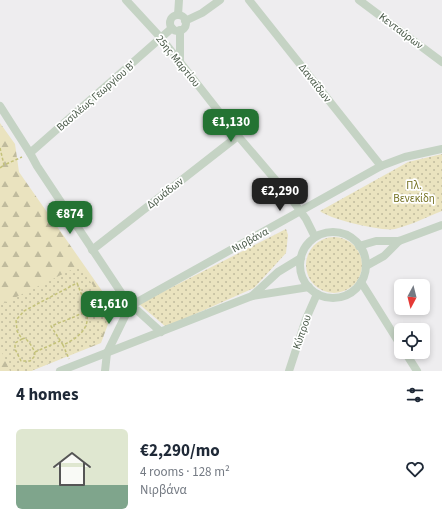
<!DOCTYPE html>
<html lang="en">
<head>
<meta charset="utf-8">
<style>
  :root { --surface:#fff; --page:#f6f6f7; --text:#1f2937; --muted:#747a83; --line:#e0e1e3; --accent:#247333 }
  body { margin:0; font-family:"Source Sans 3",sans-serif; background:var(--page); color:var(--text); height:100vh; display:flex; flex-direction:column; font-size:15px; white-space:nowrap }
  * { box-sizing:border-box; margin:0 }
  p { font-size:13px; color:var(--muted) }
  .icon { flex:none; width:22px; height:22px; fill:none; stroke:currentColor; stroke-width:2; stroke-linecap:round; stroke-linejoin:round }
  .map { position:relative; height:371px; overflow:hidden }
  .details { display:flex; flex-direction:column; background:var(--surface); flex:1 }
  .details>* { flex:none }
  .needle { width:26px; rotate:187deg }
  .tools { position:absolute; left:394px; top:279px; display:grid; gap:8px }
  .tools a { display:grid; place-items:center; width:36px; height:36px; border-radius:6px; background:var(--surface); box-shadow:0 2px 6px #0003; font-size:20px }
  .price { position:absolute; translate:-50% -34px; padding:0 9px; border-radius:8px; background:var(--accent); color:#fff; font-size:13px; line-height:26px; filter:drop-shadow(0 1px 2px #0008) }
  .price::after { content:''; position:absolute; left:50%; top:24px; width:12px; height:9px; margin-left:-6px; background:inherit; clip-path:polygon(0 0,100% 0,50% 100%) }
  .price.selected { background:#222; color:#fff }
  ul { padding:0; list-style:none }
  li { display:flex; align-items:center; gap:12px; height:100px; padding:0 16px }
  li+li { border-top:1px solid var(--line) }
  li span { display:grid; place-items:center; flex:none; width:112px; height:80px; border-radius:6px; color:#555 }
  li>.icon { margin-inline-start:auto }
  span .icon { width:48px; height:48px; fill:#fffc; stroke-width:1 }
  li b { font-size:17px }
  h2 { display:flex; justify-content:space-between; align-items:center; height:48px; padding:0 16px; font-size:17px }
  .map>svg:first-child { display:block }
  .forest { fill:url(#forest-firs) }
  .park { fill:url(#park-dots) }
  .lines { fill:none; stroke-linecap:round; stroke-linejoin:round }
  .path { stroke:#c4c27a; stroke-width:1.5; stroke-dasharray:3 2; stroke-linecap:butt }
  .minor { stroke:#c5d3c4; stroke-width:8 }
  .labels { text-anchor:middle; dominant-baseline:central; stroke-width:3.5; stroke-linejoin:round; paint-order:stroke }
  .street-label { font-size:11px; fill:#485847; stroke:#fff }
  .park-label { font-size:11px; fill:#726f1f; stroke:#fff }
</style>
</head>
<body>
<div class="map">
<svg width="442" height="371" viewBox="0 0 442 371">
  <defs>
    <pattern id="forest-firs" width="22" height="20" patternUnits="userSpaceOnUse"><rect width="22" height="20" fill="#eae3bf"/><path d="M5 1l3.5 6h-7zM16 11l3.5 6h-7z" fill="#c0bb9d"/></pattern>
    <pattern id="park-dots" width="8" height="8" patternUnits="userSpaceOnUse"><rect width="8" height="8" fill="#eae3bf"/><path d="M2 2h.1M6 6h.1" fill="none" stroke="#c0bb9d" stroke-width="1.8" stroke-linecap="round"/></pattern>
  </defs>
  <rect width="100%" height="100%" fill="#eeedef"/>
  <!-- forest -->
  <path class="forest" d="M 0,123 L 15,144 L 19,172 L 114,308 L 101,343 L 31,371 L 0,371 Z"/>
  <!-- park -->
  <g class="park">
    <path d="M 442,154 L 442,211 C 427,217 411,225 395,229 C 383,232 329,219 320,211 L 408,162 Z"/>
    <path d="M 286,229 L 288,235 L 286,253 L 254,288 L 166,327 L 139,304 Z"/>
    <circle cx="334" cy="265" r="28"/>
    <path d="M 79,266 L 111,310 L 98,343 L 31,371 L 10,371 L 0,348 L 0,305 Z"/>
  </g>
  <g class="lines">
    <!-- path -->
    <g class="path">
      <path d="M 0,148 L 4,165 L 22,157"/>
      <path d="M 0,168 L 4,165"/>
      <path d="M 22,339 L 25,338 C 30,343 35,350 35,356 L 30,361 L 21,361 L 15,349 L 15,343 L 22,339 L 17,331 L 16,320 L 24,311 L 77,283 C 89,313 97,329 63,345 L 69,359"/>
      <path d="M 63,345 L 51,326 L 74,317 L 86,311"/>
      <path d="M 35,352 L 60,341"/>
    </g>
    <!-- minor -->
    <g class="minor">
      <path d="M 126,0 L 161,38 L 238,136 L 290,197 L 306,219 L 315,237"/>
      <path d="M 249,0 L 381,166"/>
      <path d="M 359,0 L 442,62"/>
      <path d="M 178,15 L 179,0"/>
      <circle cx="178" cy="23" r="8"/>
      <path d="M 185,21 L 202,13 L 220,0"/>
      <path d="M 180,62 L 180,30"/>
      <path d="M 0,106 L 30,153 L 37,166 L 130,306 L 138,311 L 161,332"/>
      <path d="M 30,153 L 172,28"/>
      <circle cx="333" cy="265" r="33"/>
      <path d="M 359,246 L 376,241 L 399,241 L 442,225"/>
      <path d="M 92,250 L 238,136"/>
      <path d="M 366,266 L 384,256 L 399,241"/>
      <path d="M 361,282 L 401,346"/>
      <path d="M 252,296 L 278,272 L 301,258"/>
      <path d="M 405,352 L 417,371"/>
      <path d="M 60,371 L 252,296 L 309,287"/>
      <path d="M 105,371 L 107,353 L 130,306 L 381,166 L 405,157 L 442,149"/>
      <path d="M 289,371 L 306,319 L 317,294"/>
    </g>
  </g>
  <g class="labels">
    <!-- street labels -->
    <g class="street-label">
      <text transform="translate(401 31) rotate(37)">Κενταύρων</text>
      <text transform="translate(178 61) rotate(51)">25ης Μαρτίου</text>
      <text transform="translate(315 83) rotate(52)">Δαναΐδων</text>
      <text transform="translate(96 96) rotate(-41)">Βασιλέως Γεωργίου Β'</text>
      <text transform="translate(165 193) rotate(-38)">Δρυάδων</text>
      <text transform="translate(250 240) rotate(-29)">Νιρβάνα</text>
      <text transform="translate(302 332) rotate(-71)">Κύπρου</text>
    </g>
    <!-- park labels -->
    <g class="park-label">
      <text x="414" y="185">Πλ.<tspan x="414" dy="13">Βενεκίδη</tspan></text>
    </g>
  </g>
</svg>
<div class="tools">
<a><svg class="needle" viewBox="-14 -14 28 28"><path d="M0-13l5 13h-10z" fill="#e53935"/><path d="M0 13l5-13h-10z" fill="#747a83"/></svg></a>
<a><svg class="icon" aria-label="locate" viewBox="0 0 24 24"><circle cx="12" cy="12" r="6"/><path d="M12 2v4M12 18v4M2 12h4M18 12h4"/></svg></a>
</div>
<b class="price" style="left:231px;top:143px">€1,130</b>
<b class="price selected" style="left:280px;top:212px">€2,290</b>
<b class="price" style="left:70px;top:235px">€874</b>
<b class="price" style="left:109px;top:325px">€1,610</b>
</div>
<section class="details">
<h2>4 homes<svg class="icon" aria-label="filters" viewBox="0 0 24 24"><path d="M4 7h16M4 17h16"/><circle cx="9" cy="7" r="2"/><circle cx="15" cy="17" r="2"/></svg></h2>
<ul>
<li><span style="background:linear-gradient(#dfe7d0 70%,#7fa58c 0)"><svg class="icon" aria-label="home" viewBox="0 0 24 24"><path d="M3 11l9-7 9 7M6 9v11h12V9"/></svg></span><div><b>€2,290/mo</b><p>4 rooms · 128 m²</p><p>Νιρβάνα</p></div><svg class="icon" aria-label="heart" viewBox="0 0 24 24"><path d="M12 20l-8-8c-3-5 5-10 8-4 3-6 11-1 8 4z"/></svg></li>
</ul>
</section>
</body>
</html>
